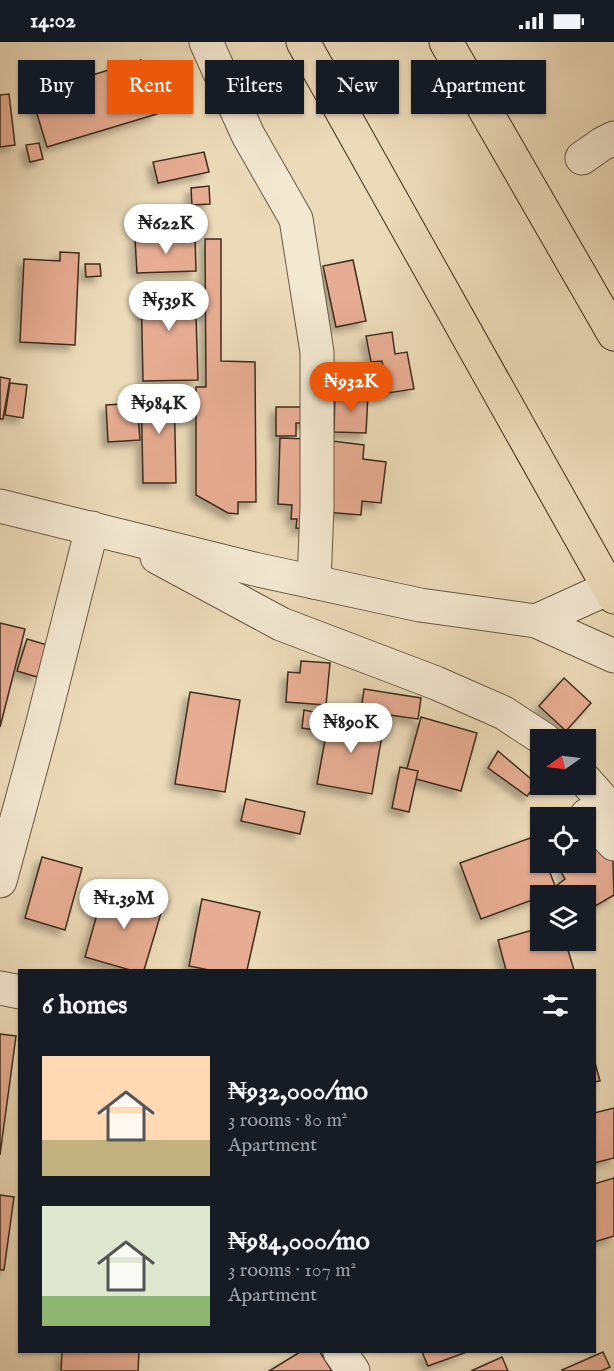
<!DOCTYPE html>
<html lang="en">
<head>
<meta charset="utf-8">
<style>
  :root { --surface:#171b24; --page:#20242c; --text:#f1f3f6; --muted:#9ea1a6; --accent:#ea580c }
  body { margin:0; font-family:"IM FELL English",serif; background:var(--page); color:var(--text); height:100vh; display:flex; flex-direction:column; font-size:22px; white-space:nowrap }
  * { box-sizing:border-box; margin:0 }
  p { font-size:20px; color:var(--muted) }
  .icon { flex:none; width:33px; height:33px; fill:none; stroke:currentColor; stroke-width:2; stroke-linecap:round; stroke-linejoin:round }
  .map { position:relative; flex:1; overflow:hidden }
  .panel { position:absolute; left:18px; top:927px; width:578px; height:384px; display:flex; flex-direction:column; background:var(--surface); border-radius:0px; box-shadow:0 2px 4px #0004 }
  .panel>* { flex:none }
  .guide { position:absolute; left:18px; top:18px; width:579px; height:54px; display:flex; gap:12px }
  .needle { width:39px; rotate:256deg }
  .buttons { position:absolute; left:530px; top:687px; display:grid; gap:12px }
  .buttons a { display:grid; place-items:center; width:66px; height:66px; border-radius:0px; background:var(--surface); box-shadow:0 2px 4px #0004; font-size:30px }
  .price { position:absolute; translate:-50% -51px; padding:0 14px; border-radius:21px; background:#fff; color:#222; font-size:20px; line-height:39px; filter:drop-shadow(0 2px 3px #0008) }
  .price::after { content:''; position:absolute; left:50%; top:36px; width:18px; height:14px; margin-left:-9px; background:inherit; clip-path:polygon(0 0,100% 0,50% 100%) }
  .price.current { background:var(--accent); color:#fff }
  ul { padding:0; list-style:none }
  li { display:flex; align-items:center; gap:18px; height:150px; padding:0 24px }
  li span { display:grid; place-items:center; flex:none; width:168px; height:120px; border-radius:0px; color:#555 }
  li>.icon { margin-inline-start:auto }
  span .icon { width:72px; height:72px; fill:#fffc; stroke-width:1 }
  li b { font-size:26px }
  h2 { display:flex; justify-content:space-between; align-items:center; height:72px; padding:0 24px; font-size:26px }
  .chip { padding:0 21px; border-radius:0px; background:var(--surface); box-shadow:0 2px 4px #0004; font-size:21px; line-height:54px }
  .chip.current { background:var(--accent); color:#fff }
  .status { display:flex; justify-content:space-between; align-items:center; height:42px; padding:0 30px; background:var(--surface); direction:ltr }
  .status svg { height:16px; fill:currentColor }
  .map>svg:first-child { display:block }
  .building { fill:#e7ad94; stroke:#3d2d1e; stroke-width:1.5; filter:url(#shadow) }
  .lines { fill:none; stroke-linecap:round; stroke-linejoin:round }
  .minor-casing { stroke:#695845; stroke-width:35 }
  .highway-casing { stroke:#3d2d1e; stroke-width:35 }
  .minor { stroke:#f3e8d2; stroke-width:33 }
  .highway { stroke:#ecdbba; stroke-width:33 }
</style>
</head>
<body>
<div class="status"><b>14:02</b><svg viewBox="0 0 49 12"><path d="M0 12V9h3v3zM5 12V6h3v6zM10 12V3h3v9zM15 12V0h3v12zM26 1h20v11H26zM47 4h2v5h-2z"/></svg></div>
<div class="map">
<svg width="614" height="1329" viewBox="0 0 614 1329">
  <defs>
    <filter id="shadow"><feDropShadow dx="-5.5" dy="5.5" stdDeviation="3" flood-color="#0004"/></filter>
  </defs>
  <rect width="100%" height="100%" fill="#ecdbba"/>
  <filter id="stains"><feTurbulence type="fractalNoise" baseFrequency=".00333" numOctaves="4"/><feColorMatrix values="0 0 0 0 .2 0 0 0 0 .09 0 0 0 0 .02 0 0 0 .5 -.17"/></filter>
  <radialGradient id="worn" r=".72"><stop offset=".6" stop-color="#630" stop-opacity="0"/><stop offset="1" stop-color="#630" stop-opacity=".3"/></radialGradient>
  <!-- building -->
  <g class="building">
    <path d="M 141,18 L 157,72 L 47,105 L 31,52 Z"/>
    <path d="M 9,52 L 15,103 L 0,105 L 0,53 Z"/>
    <path d="M 39,101 L 43,117 L 30,120 L 26,103 Z"/>
    <path d="M 204,110 L 209,130 L 158,141 L 153,120 Z"/>
    <path d="M 209,144 L 210,162 L 192,163 L 191,146 Z"/>
    <path d="M 195,195 L 196,229 L 137,231 L 135,197 Z"/>
    <path d="M 205,197 L 221,197 L 221,319 L 255,320 L 256,460 L 238,460 L 238,472 L 228,471 L 196,453 L 196,345 L 206,345 Z"/>
    <path d="M 60,210 L 79,211 L 75,303 L 20,300 L 24,217 L 60,219 Z"/>
    <path d="M 353,218 L 366,279 L 336,285 L 323,224 Z"/>
    <path d="M 85,222 L 100,222 L 101,234 L 86,235 Z"/>
    <path d="M 195,241 L 198,338 L 143,339 L 141,242 Z"/>
    <path d="M 392,290 L 395,312 L 407,310 L 414,347 L 388,351 L 382,319 L 371,320 L 366,294 Z"/>
    <path d="M 0,335 L 10,337 L 3,377 L 0,377 Z"/>
    <path d="M 10,341 L 27,343 L 23,376 L 5,373 Z"/>
    <path d="M 174,345 L 176,441 L 143,441 L 141,346 Z"/>
    <path d="M 335,350 L 368,352 L 366,391 L 334,390 Z"/>
    <path d="M 137,361 L 140,398 L 108,400 L 106,363 Z"/>
    <path d="M 276,365 L 313,365 L 313,381 L 296,381 L 296,394 L 276,394 Z"/>
    <path d="M 280,396 L 310,397 L 308,487 L 296,486 L 297,477 L 291,477 L 292,463 L 278,462 Z"/>
    <path d="M 332,399 L 364,403 L 363,417 L 386,420 L 381,461 L 362,459 L 361,473 L 325,470 Z"/>
    <path d="M 0,581 L 25,587 L 0,685 Z"/>
    <path d="M 27,597 L 47,603 L 37,635 L 17,629 Z"/>
    <path d="M 301,619 L 330,621 L 326,663 L 286,660 L 288,630 L 300,631 Z"/>
    <path d="M 564,636 L 591,661 L 566,689 L 539,664 Z"/>
    <path d="M 364,647 L 421,656 L 418,677 L 361,669 Z"/>
    <path d="M 190,650 L 240,658 L 225,750 L 175,742 Z"/>
    <path d="M 304,668 L 324,672 L 321,689 L 302,686 Z"/>
    <path d="M 330,671 L 384,681 L 372,752 L 317,742 Z"/>
    <path d="M 421,675 L 477,691 L 461,749 L 405,734 Z"/>
    <path d="M 498,709 L 537,742 L 527,754 L 488,726 Z"/>
    <path d="M 400,725 L 418,729 L 409,770 L 392,766 Z"/>
    <path d="M 246,757 L 305,770 L 300,792 L 241,779 Z"/>
    <path d="M 587,773 L 613,820 L 614,853 L 585,870 L 585,854 L 561,854 L 556,844 L 565,837 L 560,828 L 568,824 L 566,820 L 585,820 L 585,776 Z"/>
    <path d="M 536,794 L 540,804 L 540,820 L 546,820 L 557,849 L 544,854 L 540,854 L 540,855 L 481,877 L 460,821 Z"/>
    <path d="M 42,815 L 82,826 L 65,888 L 25,876 Z"/>
    <path d="M 105,844 L 164,861 L 144,928 L 130,928 L 85,915 Z"/>
    <path d="M 202,857 L 260,870 L 247,928 L 209,928 L 189,924 Z"/>
    <path d="M 540,886 L 540,898 L 565,898 L 574,928 L 506,928 L 498,898 Z"/>
    <path d="M 0,992 L 16,994 L 0,1113 Z"/>
    <path d="M 594,1017 L 600,1039 L 594,1040 Z"/>
    <path d="M 614,1066 L 614,1116 L 594,1121 L 594,1071 Z"/>
    <path d="M 614,1136 L 614,1194 L 594,1200 L 594,1142 Z"/>
    <path d="M 0,1153 L 14,1155 L 4,1228 L 0,1228 Z"/>
    <path d="M 62,1310 L 139,1310 L 138,1329 L 61,1329 Z"/>
    <path d="M 300,1310 L 320,1310 L 332,1329 L 269,1329 Z"/>
    <path d="M 422,1310 L 467,1310 L 428,1324 Z"/>
    <path d="M 603,1310 L 610,1325 L 601,1329 L 563,1329 L 562,1328 Z"/>
    <path d="M 502,1315 L 508,1329 L 471,1329 Z"/>
  </g>
  <g class="lines">
    <defs>
      <g id="minor">
        <path d="M 206,0 L 248,93 L 296,177 L 317,310 L 317,465 L 314,540"/>
        <path d="M 582,116 L 602,102 L 614,96"/>
        <path d="M 0,464 L 254,527 L 420,563 L 536,579 L 614,614"/>
        <path d="M 157,515 L 281,582 L 436,641 L 504,671 L 545,698"/>
        <path d="M 536,579 L 609,546"/>
        <path d="M 585,738 L 611,767 L 614,773"/>
        <path d="M 587,773 L 614,802"/>
        <path d="M 0,839 L 41,688 L 92,486"/>
        <path d="M 0,946 L 20,950"/>
        <path d="M 340,1310 L 353,1329"/>
      </g>
      <g id="highway">
        <path d="M 303,0 L 614,555"/>
        <path d="M 446,0 L 614,292"/>
      </g>
    </defs>
    <!-- minor casing -->
    <use href="#minor" class="minor-casing"/>
    <!-- highway casing -->
    <use href="#highway" class="highway-casing"/>
    <!-- minor -->
    <use href="#minor" class="minor"/>
    <!-- highway -->
    <use href="#highway" class="highway"/>
  </g>
  <rect width="100%" height="100%" filter="url(#stains)"/>
  <rect width="100%" height="100%" fill="url(#worn)"/>
</svg>
<div class="buttons">
<a><svg class="needle" viewBox="-14 -14 28 28"><path d="M0-13l5 13h-10z" fill="#e53935"/><path d="M0 13l5-13h-10z" fill="#9ea1a6"/></svg></a>
<a><svg class="icon" aria-label="locate" viewBox="0 0 24 24"><circle cx="12" cy="12" r="6"/><path d="M12 2v4M12 18v4M2 12h4M18 12h4"/></svg></a>
<a><svg class="icon" aria-label="layers" viewBox="0 0 24 24"><path d="M12 4l9 5-9 5-9-5zM3 14l9 5 9-5"/></svg></a>
</div>
<b class="price" style="left:166px;top:213px">₦622K</b>
<b class="price" style="left:169px;top:290px">₦539K</b>
<b class="price current" style="left:351px;top:371px">₦932K</b>
<b class="price" style="left:159px;top:393px">₦984K</b>
<b class="price" style="left:351px;top:712px">₦890K</b>
<b class="price" style="left:124px;top:888px">₦1.39M</b>
<div class="guide">
<a class="chip">Buy</a>
<a class="chip current">Rent</a>
<a class="chip">Filters</a>
<a class="chip">New</a>
<a class="chip">Apartment</a>
</div>
<section class="panel">
<h2>6 homes<svg class="icon" aria-label="filters" viewBox="0 0 24 24"><path d="M4 7h16M4 17h16"/><circle cx="9" cy="7" r="2"/><circle cx="15" cy="17" r="2"/></svg></h2>
<ul>
<li><span style="background:linear-gradient(#ffd9b3 70%,#c2b280 0)"><svg class="icon" aria-label="home" viewBox="0 0 24 24"><path d="M3 11l9-7 9 7M6 9v11h12V9"/></svg></span><div><b>₦932,000/mo</b><p>3 rooms · 80 m²</p><p>Apartment</p></div></li>
<li><span style="background:linear-gradient(#dfe7d0 75%,#8fb573 0)"><svg class="icon" aria-label="home" viewBox="0 0 24 24"><path d="M3 11l9-7 9 7M6 9v11h12V9"/></svg></span><div><b>₦984,000/mo</b><p>3 rooms · 107 m²</p><p>Apartment</p></div></li>
</ul>
</section>
</div>
</body>
</html>
